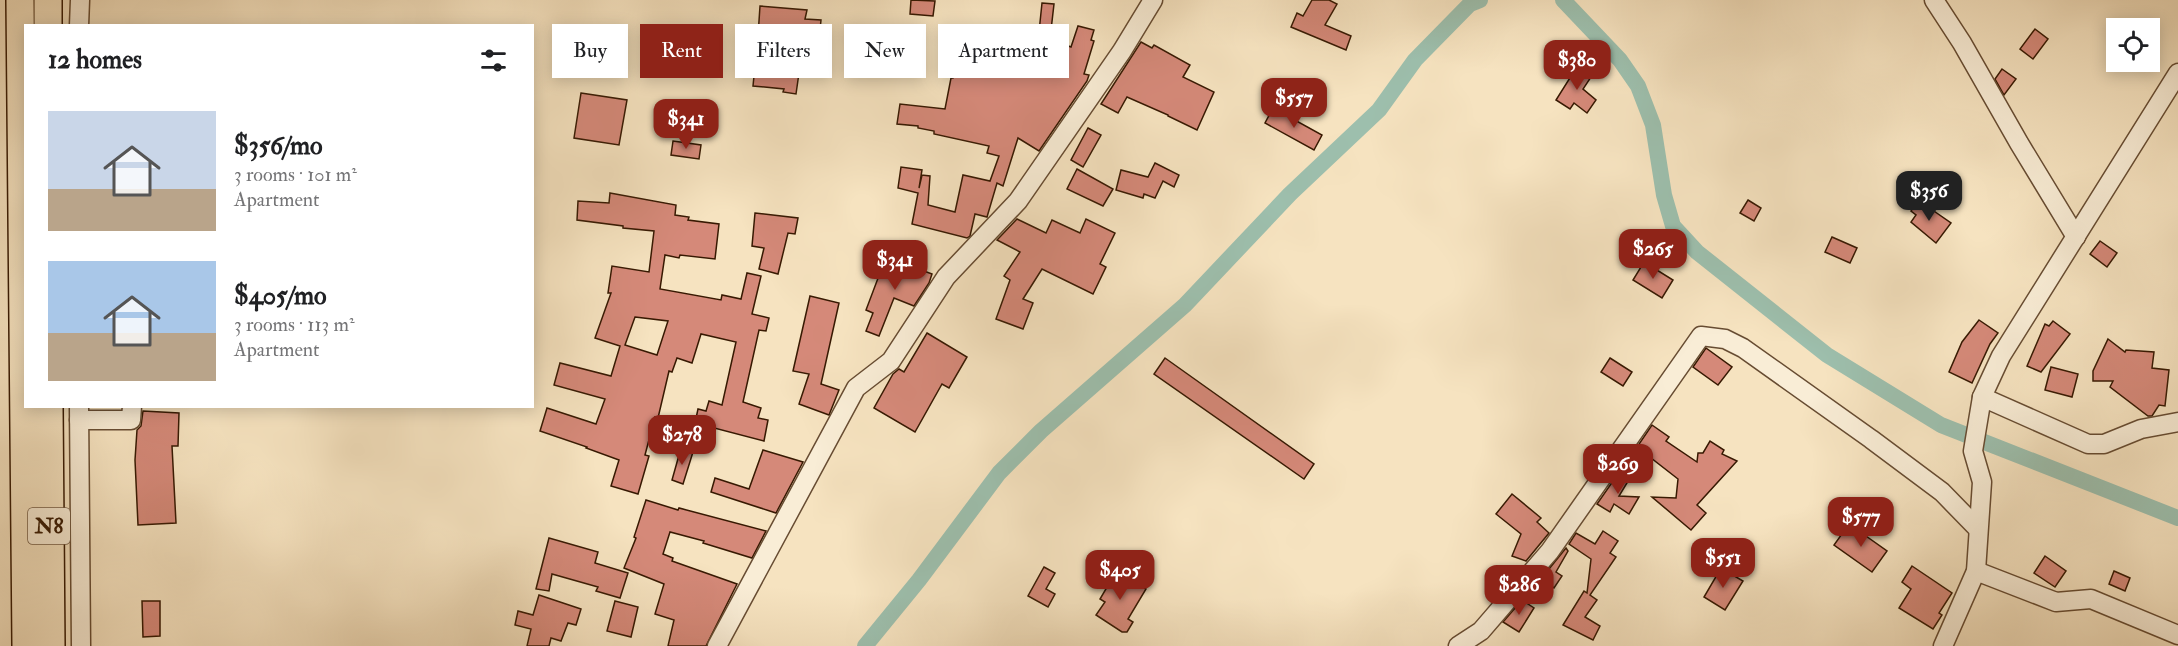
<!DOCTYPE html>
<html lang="en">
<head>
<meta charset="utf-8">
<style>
  :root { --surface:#fff; --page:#f2f2f2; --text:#202124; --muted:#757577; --accent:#8f2418 }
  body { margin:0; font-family:"IM FELL Double Pica",serif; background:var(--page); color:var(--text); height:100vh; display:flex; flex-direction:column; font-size:22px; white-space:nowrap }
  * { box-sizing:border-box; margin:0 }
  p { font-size:20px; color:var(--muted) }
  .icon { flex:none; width:33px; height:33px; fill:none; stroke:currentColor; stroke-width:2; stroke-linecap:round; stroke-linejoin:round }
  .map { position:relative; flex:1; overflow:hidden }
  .panel { position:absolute; left:24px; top:24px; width:510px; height:384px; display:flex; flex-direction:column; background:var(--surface); border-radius:0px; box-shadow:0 3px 15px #0003 }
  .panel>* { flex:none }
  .top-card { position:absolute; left:552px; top:24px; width:570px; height:54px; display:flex; gap:12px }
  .tools { position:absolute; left:2106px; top:18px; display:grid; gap:12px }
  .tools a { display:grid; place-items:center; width:54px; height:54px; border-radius:0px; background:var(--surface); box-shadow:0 3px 15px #0003; font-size:30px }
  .price { position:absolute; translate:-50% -51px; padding:0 14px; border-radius:12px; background:var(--accent); color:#fff; font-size:20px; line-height:39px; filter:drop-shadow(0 2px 3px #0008) }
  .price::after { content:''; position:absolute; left:50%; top:36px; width:18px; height:14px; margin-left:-9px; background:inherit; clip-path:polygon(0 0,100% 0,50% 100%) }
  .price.selected { background:#222; color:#fff }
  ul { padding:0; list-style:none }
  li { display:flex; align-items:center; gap:18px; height:150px; padding:0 24px }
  li span { display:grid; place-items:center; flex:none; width:168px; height:120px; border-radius:0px; color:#555 }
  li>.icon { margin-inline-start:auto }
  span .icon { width:72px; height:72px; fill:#fffc; stroke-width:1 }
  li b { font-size:26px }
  h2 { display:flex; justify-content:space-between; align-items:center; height:72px; padding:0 24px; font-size:26px }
  .chip { padding:0 21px; border-radius:0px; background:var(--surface); box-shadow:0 3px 15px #0003; font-size:21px; line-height:54px }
  .chip.selected { background:var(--accent); color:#fff }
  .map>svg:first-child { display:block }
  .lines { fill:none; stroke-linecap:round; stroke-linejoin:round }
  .canal { stroke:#9dbfad; stroke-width:16 }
  .building { fill:#d58979; stroke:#371902; stroke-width:1.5; fill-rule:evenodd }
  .minor-casing { stroke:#674c32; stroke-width:21 }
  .highway-casing { stroke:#371902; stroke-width:30 }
  .minor { stroke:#f9edd6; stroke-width:18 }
  .highway { stroke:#f6e3c0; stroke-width:27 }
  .labels { text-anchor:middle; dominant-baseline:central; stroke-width:4.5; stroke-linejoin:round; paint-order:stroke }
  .shield { fill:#f9edd6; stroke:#715942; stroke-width:1.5 }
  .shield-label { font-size:21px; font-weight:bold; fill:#371902 }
</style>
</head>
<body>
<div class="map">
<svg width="2178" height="646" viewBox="0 0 2178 646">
  <rect width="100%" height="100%" fill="#f6e3c0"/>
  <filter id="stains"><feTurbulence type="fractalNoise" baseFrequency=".00333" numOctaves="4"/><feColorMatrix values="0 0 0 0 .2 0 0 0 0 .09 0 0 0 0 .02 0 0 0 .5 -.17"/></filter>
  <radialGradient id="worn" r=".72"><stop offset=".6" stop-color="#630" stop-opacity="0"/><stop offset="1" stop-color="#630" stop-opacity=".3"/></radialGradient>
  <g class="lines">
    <!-- canal -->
    <g class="canal">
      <path d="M 1563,0 L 1620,60 L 1638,86 L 1653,125 L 1664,195 L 1673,226 L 1697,252 L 1827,355 L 1941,425 L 2178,518"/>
      <path d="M 865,646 L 919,580 L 999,473 L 1041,431 L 1185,305 L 1290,194 L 1379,110 L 1415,60 L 1470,4 L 1480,0"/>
    </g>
  </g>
  <!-- building -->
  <g class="building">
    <path d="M 911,0 L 935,1 L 933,16 L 910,14 Z"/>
    <path d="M 1312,0 L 1329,0 L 1337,4 L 1325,25 L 1351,36 L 1346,50 L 1291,27 L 1297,13 L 1303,16 Z"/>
    <path d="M 1042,3 L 1054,4 L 1050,39 L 1071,47 L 1078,26 L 1094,30 L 1091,40 L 1094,41 L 1084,74 L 1089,75 L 1087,81 L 1039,151 L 1018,138 L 1003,186 L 997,183 L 987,217 L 975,214 L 970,236 L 967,238 L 912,224 L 918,193 L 898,188 L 901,167 L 922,170 L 919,188 L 922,175 L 930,176 L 928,205 L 955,212 L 963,175 L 990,181 L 999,156 L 987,153 L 989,146 L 934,134 L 934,131 L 918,128 L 918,126 L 897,124 L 900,104 L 945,109 L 951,78 L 953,78 L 961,49 L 989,57 L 988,60 L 1017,67 L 1024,31 L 1039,32 Z"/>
    <path d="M 760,6 L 807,10 L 805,19 L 821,20 L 819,40 L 799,38 L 800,31 L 773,28 L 772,59 L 781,60 L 780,70 L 799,73 L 796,94 L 783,92 L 784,89 L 753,86 L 756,56 L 752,56 L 753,35 L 758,36 Z"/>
    <path d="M 2035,29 L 2048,39 L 2033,59 L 2020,49 Z"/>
    <path d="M 1141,42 L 1152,48 L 1154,45 L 1190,65 L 1183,77 L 1214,92 L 1197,130 L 1168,116 L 1168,115 L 1127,97 L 1118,113 L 1101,104 Z"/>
    <path d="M 1578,65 L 1593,74 L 1583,89 L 1596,100 L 1587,113 L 1574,103 L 1570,109 L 1556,100 Z"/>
    <path d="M 2002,69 L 2016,79 L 2004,95 L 1995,79 Z"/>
    <path d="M 581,93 L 627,100 L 619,145 L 574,138 Z"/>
    <path d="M 1273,108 L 1322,135 L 1314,150 L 1265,123 Z"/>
    <path d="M 1088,128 L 1101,135 L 1083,167 L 1071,160 Z"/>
    <path d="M 673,141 L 701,145 L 699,159 L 671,155 Z"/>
    <path d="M 1155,163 L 1179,175 L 1174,187 L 1163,181 L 1155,198 L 1144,194 L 1143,198 L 1116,190 L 1121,170 L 1148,177 Z"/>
    <path d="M 1077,169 L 1113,189 L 1103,206 L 1067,189 Z"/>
    <path d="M 610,193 L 676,205 L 675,215 L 689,217 L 688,220 L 719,224 L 715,259 L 680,255 L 679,258 L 665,255 L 660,289 L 721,300 L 722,295 L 741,299 L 747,273 L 761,276 L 752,314 L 769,318 L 766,331 L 759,330 L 743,402 L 761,408 L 758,418 L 768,420 L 764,441 L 695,423 L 698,409 L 706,411 L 709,401 L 722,405 L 736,342 L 701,334 L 692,363 L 677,358 L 672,372 L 669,371 L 658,418 L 655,417 L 645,455 L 649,456 L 638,494 L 611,486 L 619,460 L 586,448 L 587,447 L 540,431 L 547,408 L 596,424 L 605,399 L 554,385 L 560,363 L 611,376 L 620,346 L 595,338 L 611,293 L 608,293 L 612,266 L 649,272 L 654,231 L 623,228 L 623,226 L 577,220 L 578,201 L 609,203 ZM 635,317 L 668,321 L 657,355 L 625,345 Z"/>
    <path d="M 1748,200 L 1761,208 L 1754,221 L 1740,213 Z"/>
    <path d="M 1918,200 L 1951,223 L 1936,243 L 1911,222 L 1916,215 L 1911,211 Z"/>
    <path d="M 755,213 L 798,218 L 795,234 L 788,233 L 778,274 L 759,269 L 764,248 L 752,246 Z"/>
    <path d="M 1017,219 L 1046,233 L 1052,220 L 1080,233 L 1086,219 L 1115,233 L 1100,264 L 1106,267 L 1093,294 L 1042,269 L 1023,299 L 1033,303 L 1023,329 L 996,319 L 1010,280 L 1004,276 L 1020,252 L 997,240 Z"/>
    <path d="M 1832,237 L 1857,248 L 1850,263 L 1825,252 Z"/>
    <path d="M 2100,241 L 2117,253 L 2107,267 L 2090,254 Z"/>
    <path d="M 886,257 L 932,274 L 929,283 L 914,306 L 894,298 L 879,336 L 866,331 L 873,313 L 866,310 Z"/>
    <path d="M 1644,262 L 1673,280 L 1662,298 L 1633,280 Z"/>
    <path d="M 810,296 L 839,303 L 821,384 L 839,390 L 829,415 L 799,404 L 809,374 L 793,371 Z"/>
    <path d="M 1979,320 L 1998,333 L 1990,344 L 1972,383 L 1949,372 L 1962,342 Z"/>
    <path d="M 2053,321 L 2070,334 L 2041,372 L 2027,366 L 2045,324 L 2049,326 Z"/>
    <path d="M 927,333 L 967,357 L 949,388 L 942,384 L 915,432 L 874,408 L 893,374 L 899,369 L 904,372 Z"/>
    <path d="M 2108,339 L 2125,352 L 2126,350 L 2154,352 L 2152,368 L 2169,370 L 2165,406 L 2159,405 L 2152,416 L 2148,416 L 2110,387 L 2113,381 L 2093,381 L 2093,371 Z"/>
    <path d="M 1706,348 L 1732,367 L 1718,385 L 1693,367 Z"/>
    <path d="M 1165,358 L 1314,464 L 1304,479 L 1154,374 Z"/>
    <path d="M 1610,358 L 1632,372 L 1623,386 L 1601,372 Z"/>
    <path d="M 2051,367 L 2078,374 L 2072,397 L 2045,390 Z"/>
    <path d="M 143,411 L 179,413 L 178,446 L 172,446 L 176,523 L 138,525 L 135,460 L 137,430 L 141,426 Z"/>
    <path d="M 1652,425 L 1669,437 L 1666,441 L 1697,462 L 1698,453 L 1703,453 L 1710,441 L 1724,450 L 1722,454 L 1737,461 L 1697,505 L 1706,513 L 1691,530 L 1652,497 L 1676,498 L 1678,479 L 1637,447 Z"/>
    <path d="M 681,448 L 693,452 L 683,484 L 672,480 Z"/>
    <path d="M 763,450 L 803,462 L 776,513 L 711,492 L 715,478 L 749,489 Z"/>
    <path d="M 1620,471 L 1630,478 L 1619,496 L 1639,497 L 1629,514 L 1614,504 L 1610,512 L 1597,504 Z"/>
    <path d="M 1512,494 L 1541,518 L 1537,522 L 1549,533 L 1526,561 L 1512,556 L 1521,534 L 1496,514 Z"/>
    <path d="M 646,500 L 678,510 L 679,508 L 766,531 L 752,558 L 703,543 L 704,541 L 670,532 L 663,554 L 673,558 L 672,561 L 737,584 L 706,646 L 668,646 L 674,620 L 655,614 L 664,584 L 624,568 L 636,538 L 634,537 Z"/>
    <path d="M 1849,524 L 1887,551 L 1872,572 L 1834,545 Z"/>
    <path d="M 1603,531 L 1618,541 L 1610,553 L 1616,557 L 1590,595 L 1597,600 L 1585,617 L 1600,626 L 1593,640 L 1563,625 L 1584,591 L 1587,593 L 1591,559 L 1569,544 L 1576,533 L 1595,544 Z"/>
    <path d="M 549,538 L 598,552 L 595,563 L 628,573 L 620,598 L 596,591 L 598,587 L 552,574 L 549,591 L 536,589 Z"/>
    <path d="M 1566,548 L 1568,551 L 1556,572 L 1562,576 L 1554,588 L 1543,581 L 1549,569 Z"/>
    <path d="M 2045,556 L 2066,571 L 2055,587 L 2034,573 Z"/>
    <path d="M 1912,566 L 1952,593 L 1939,613 L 1942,615 L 1933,629 L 1899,608 L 1911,589 L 1902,582 Z"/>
    <path d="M 1044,567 L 1055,573 L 1046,589 L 1055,594 L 1048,607 L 1028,596 Z"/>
    <path d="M 1721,568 L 1743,581 L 1725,610 L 1704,597 Z"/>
    <path d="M 1117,570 L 1146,589 L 1128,619 L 1133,622 L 1127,632 L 1122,632 L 1096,615 L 1105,602 L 1100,599 Z"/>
    <path d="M 2114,571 L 2130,578 L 2125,591 L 2109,584 Z"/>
    <path d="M 539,595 L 581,609 L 576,625 L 568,623 L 561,641 L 551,638 L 549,646 L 527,646 L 531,629 L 515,625 L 518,611 L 533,615 Z"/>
    <path d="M 1522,600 L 1534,608 L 1519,632 L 1503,622 Z"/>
    <path d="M 142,601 L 160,601 L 160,636 L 143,637 Z"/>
    <path d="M 615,601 L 638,607 L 631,637 L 607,631 Z"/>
  </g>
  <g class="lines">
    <defs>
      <g id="minor">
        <path d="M 1934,0 L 1962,43 L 2019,143 L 2076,237"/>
        <path d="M 79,26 L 80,0"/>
        <path d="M 1982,397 L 2088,444 L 2104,444 L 2141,429 L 2178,422"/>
        <path d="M 79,406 L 81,646"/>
        <path d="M 79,420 L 131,420 L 132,406"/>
        <path d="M 1976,571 L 2056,602 L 2091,599 L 2178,635"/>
        <path d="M 717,646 L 856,388 L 891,361 L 946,277 L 1018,201 L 1122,51 L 1153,0"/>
        <path d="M 1458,646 L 1481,631 L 1550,551 L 1701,336 L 1725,339 L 1743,348 L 1871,439 L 1942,492 L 1978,529"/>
        <path d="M 1943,646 L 1976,571 L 1982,482 L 1973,451 L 1982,397 L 2001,356 L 2178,73"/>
      </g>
      <g id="highway">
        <path d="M 20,0 L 26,646"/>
        <path d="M 48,0 L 48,26"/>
        <path d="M 49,406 L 51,646"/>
      </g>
    </defs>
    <!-- minor casing -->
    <use href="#minor" class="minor-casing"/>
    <!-- highway casing -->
    <use href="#highway" class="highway-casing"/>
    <!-- minor -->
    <use href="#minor" class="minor"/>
    <!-- highway -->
    <use href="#highway" class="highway"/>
  </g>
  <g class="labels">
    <!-- shield labels -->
    <rect class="shield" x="28" y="508" width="42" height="36" rx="4.5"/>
    <g class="shield-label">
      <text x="49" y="526">N8</text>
    </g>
  </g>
  <rect width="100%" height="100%" filter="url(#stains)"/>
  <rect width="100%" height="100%" fill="url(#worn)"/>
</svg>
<div class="tools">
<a><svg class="icon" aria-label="locate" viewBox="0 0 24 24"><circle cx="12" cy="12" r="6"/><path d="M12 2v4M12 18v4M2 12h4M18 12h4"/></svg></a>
</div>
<b class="price" style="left:1577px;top:91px">$380</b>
<b class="price" style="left:1294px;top:129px">$557</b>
<b class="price" style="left:686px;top:150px">$341</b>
<b class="price selected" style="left:1929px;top:222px">$356</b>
<b class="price" style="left:1653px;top:280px">$265</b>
<b class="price" style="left:895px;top:291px">$341</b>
<b class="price" style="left:682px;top:466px">$278</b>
<b class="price" style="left:1618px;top:495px">$269</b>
<b class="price" style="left:1861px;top:548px">$577</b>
<b class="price" style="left:1723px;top:589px">$551</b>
<b class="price" style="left:1120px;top:601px">$405</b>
<b class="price" style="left:1519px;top:616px">$286</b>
<div class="top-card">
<a class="chip">Buy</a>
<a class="chip selected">Rent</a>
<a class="chip">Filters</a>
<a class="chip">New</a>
<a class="chip">Apartment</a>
</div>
<section class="panel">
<h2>12 homes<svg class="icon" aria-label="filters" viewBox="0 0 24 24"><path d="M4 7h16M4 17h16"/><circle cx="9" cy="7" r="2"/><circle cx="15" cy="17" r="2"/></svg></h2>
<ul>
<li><span style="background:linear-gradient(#c9d6e8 65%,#b9a48a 0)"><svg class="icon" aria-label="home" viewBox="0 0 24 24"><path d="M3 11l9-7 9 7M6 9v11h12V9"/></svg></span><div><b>$356/mo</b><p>3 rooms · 101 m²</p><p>Apartment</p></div></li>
<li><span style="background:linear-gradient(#a9c7e8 60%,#b9a48a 0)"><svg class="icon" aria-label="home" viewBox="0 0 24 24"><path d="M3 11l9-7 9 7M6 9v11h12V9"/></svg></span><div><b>$405/mo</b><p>3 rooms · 113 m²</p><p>Apartment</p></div></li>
</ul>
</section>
</div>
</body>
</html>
